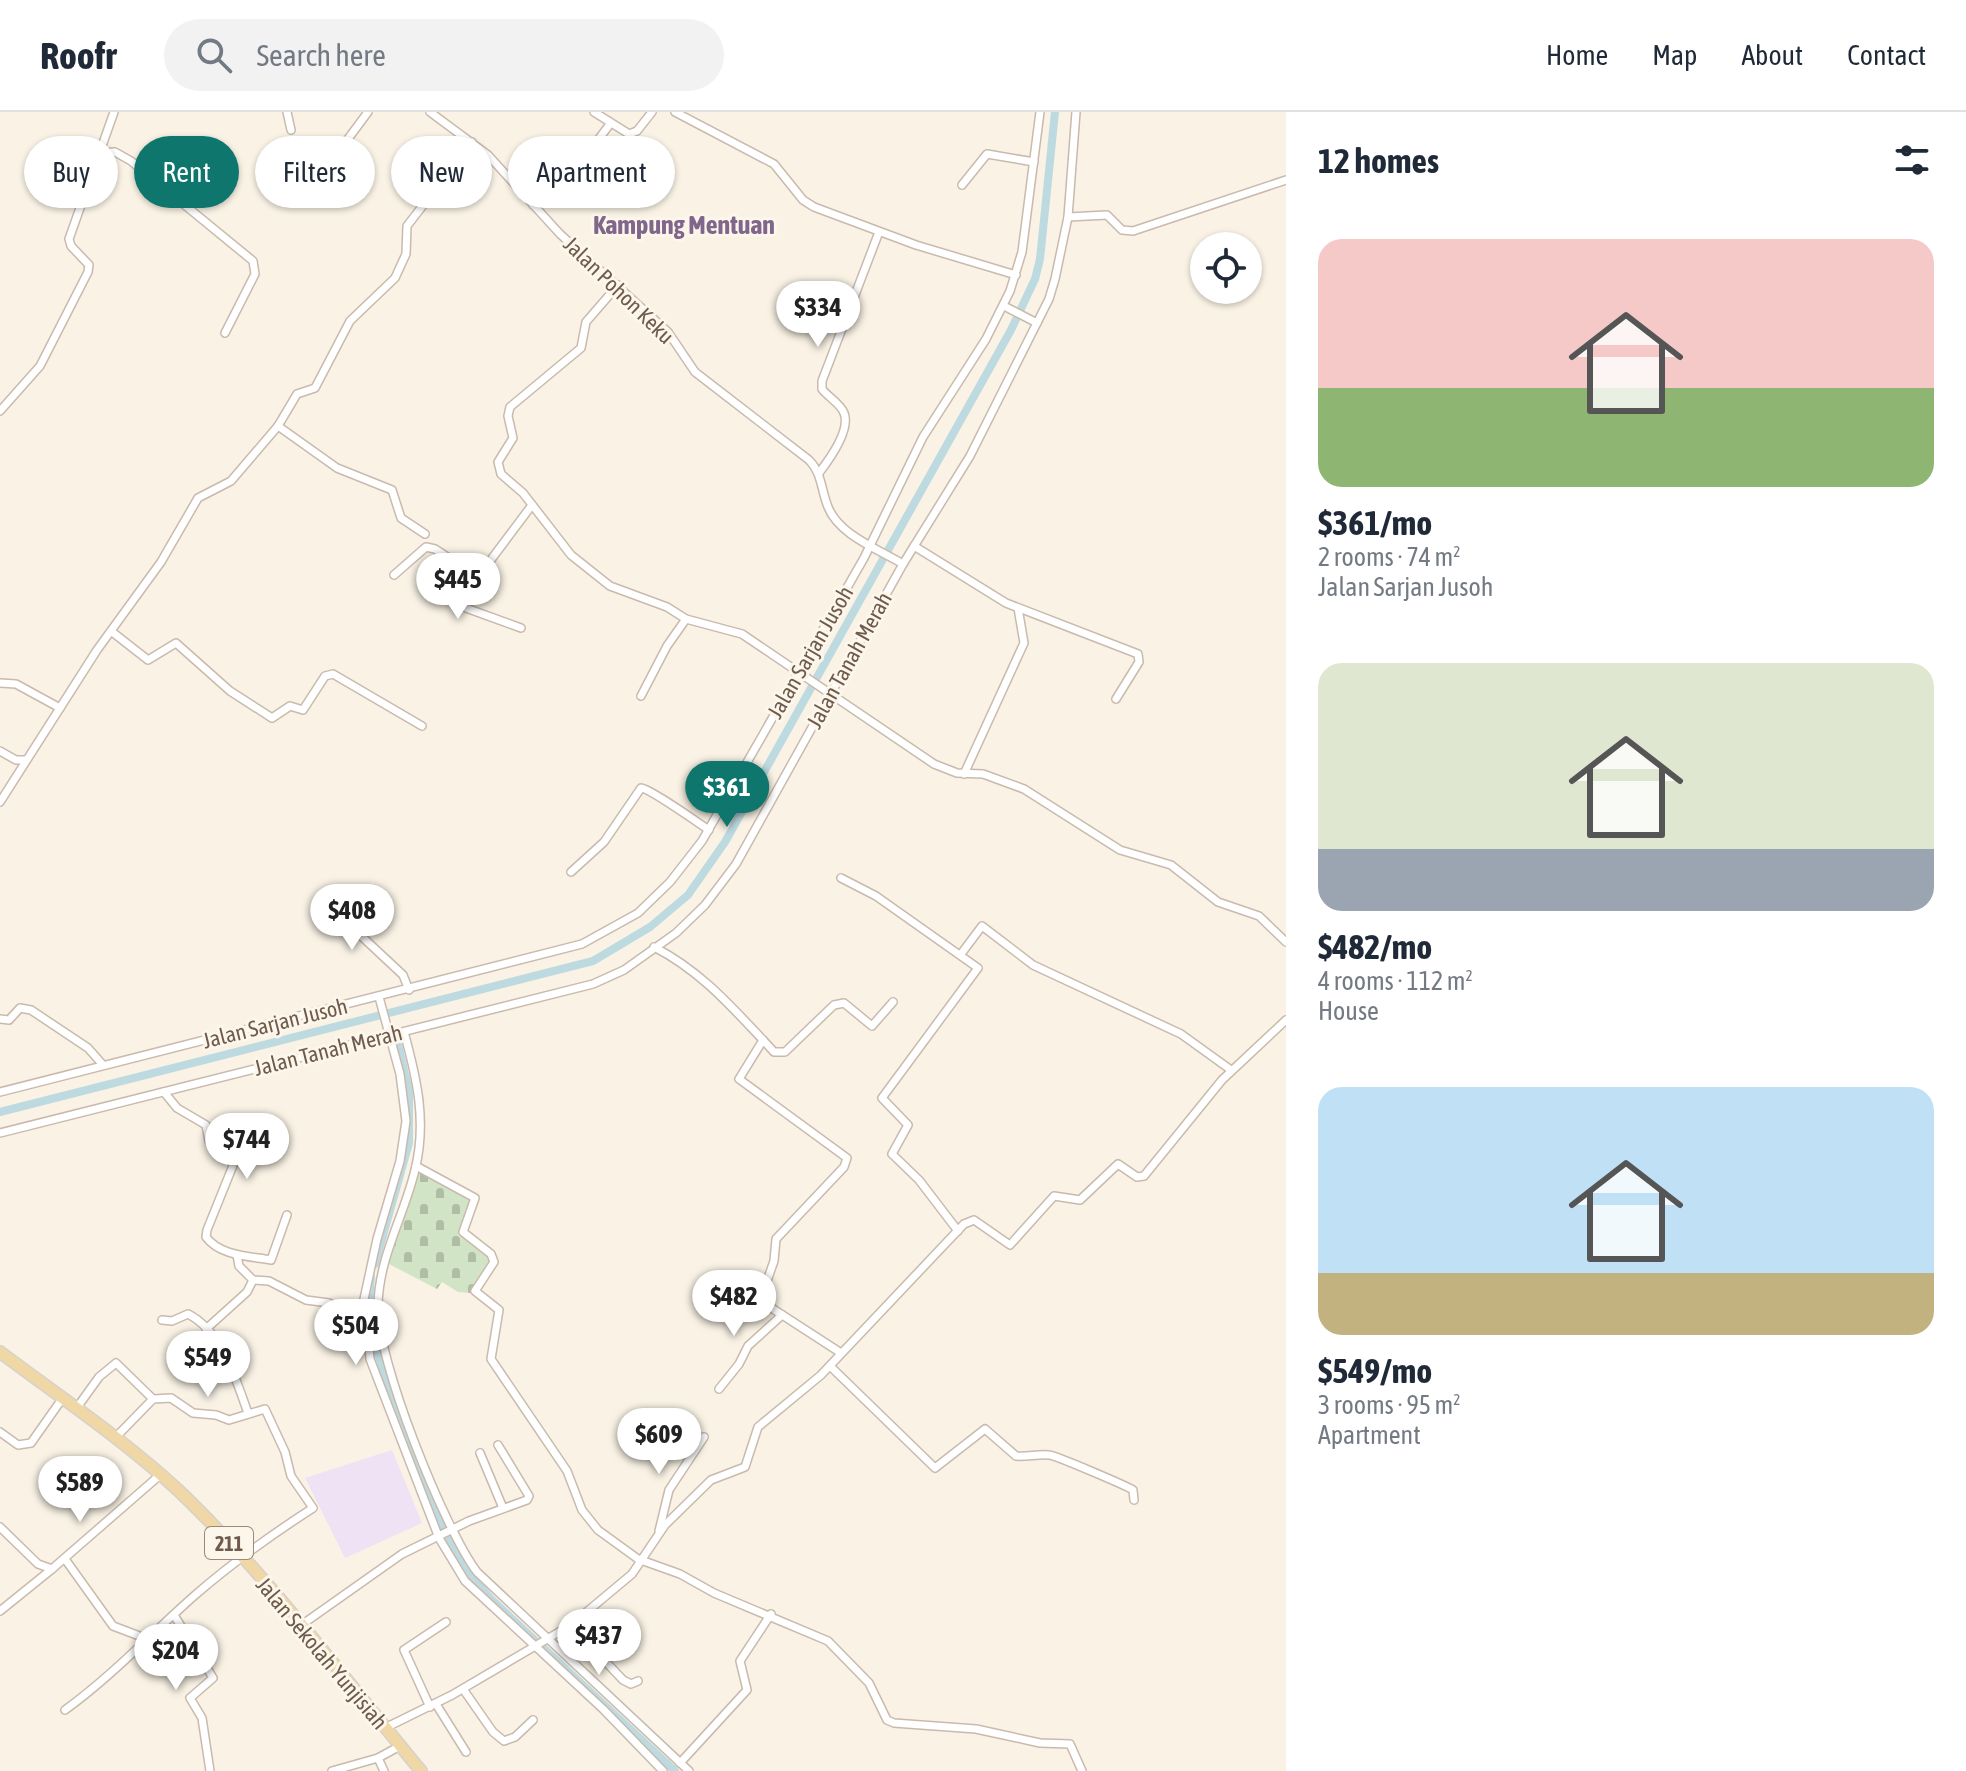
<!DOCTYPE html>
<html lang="en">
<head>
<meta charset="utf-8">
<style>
  :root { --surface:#fff; --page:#f2f2f3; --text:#1f2937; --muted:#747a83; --line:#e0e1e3; --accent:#0f766e }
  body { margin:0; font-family:"Asap Condensed",sans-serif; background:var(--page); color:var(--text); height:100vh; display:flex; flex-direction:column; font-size:30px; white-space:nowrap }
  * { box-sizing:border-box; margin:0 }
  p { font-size:26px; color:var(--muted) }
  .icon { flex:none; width:44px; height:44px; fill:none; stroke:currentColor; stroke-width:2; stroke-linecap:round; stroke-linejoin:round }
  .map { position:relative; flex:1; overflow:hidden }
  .sheet { display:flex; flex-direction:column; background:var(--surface); width:680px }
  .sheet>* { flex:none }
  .hud { position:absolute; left:24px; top:24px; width:760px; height:72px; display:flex; gap:16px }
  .buttons { position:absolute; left:1190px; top:120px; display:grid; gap:16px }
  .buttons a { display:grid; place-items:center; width:72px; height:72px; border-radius:50%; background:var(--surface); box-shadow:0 2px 6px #0004; font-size:40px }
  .price { position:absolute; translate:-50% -68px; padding:0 18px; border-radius:28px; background:#fff; color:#222; font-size:26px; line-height:52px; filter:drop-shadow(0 2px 4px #0008) }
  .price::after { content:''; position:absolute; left:50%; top:48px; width:24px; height:18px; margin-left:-12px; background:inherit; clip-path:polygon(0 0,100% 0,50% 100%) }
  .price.selected { background:var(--accent); color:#fff }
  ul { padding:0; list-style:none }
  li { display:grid; align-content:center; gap:16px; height:424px; padding:0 32px }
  li span { display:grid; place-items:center; height:248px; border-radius:24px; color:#555 }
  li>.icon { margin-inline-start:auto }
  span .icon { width:144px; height:144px; fill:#fffc; stroke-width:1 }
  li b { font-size:34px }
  h2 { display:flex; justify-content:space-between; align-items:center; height:96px; padding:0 32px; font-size:34px }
  .tag { padding:0 28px; border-radius:36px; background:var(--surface); box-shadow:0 2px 6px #0004; font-size:28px; line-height:72px }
  .tag.selected { background:var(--accent); color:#fff }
  header { display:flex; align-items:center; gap:48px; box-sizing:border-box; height:112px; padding:0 40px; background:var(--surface); border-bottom:2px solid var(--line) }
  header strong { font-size:38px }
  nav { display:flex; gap:44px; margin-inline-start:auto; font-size:28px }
  .search { width:560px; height:72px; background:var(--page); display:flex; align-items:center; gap:20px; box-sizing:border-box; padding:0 28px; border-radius:44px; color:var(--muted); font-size:30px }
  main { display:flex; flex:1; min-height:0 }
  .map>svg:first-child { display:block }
  .education { fill:#efe2f5 }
  .cemetery { fill:url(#cemetery-stones) }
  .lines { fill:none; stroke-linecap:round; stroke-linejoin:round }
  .canal { stroke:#bcdae0; stroke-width:8 }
  .minor-casing { stroke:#c9baad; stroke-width:10 }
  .primary-casing { stroke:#d7d1cd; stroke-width:14 }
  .minor { stroke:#fff; stroke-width:7 }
  .primary { stroke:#f0d7a6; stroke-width:11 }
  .labels { text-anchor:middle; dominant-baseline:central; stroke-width:6; stroke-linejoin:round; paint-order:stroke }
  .shield { fill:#fcf6eb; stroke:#998a7d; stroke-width:2 }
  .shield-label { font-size:20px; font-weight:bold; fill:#6f5b4e }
  .street-label { font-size:22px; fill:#6f5b4e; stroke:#fcf6eb }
  .quarter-label { font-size:26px; font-weight:bold; fill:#80668b; stroke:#fcf6eb }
</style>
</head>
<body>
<header>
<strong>Roofr</strong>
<div class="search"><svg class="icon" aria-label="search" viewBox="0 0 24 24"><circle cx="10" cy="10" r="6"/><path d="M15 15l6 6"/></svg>Search here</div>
<nav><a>Home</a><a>Map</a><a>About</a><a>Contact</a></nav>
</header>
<main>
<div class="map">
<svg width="1286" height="1659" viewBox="0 0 1286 1659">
  <defs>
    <pattern id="cemetery-stones" width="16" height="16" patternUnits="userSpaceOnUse" patternTransform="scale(2)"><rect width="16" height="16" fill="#d1e5c6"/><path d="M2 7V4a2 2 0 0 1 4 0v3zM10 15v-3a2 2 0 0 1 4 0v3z" fill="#aebda3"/></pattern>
  </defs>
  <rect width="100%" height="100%" fill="#f9f2e5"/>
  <!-- education -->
  <path class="education" d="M 392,1338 L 422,1411 L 345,1446 L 305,1366 Z"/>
  <!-- cemetery -->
  <path class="cemetery" d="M 416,1059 L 471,1086 L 458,1123 L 489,1143 L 491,1151 L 470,1181 L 458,1180 L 442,1170 L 437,1177 L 385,1150 Z"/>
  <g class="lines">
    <!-- canal -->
    <g class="canal">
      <path d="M 0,1000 L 593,849 L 650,815 L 688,783 L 725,730 L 1011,218 L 1035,167 L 1040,147 L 1055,0"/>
      <path d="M 375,1152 L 409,1031 L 409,980 L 397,928"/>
      <path d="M 368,1204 L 371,1165"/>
      <path d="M 370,1217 L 401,1313 L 447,1426 L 464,1457 L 491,1487 L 675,1659"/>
    </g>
    <defs>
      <g id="minor">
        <path d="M 287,0 L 291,18"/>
        <path d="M 430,0 L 488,43 L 560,122 L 668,220 L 695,260 L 809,348 C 822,361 821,378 828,395 C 839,423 878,437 903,452"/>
        <path d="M 594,0 L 629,22 L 637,19 L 652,0"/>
        <path d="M 675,0 L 774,52 L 803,88 L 814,95 L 916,133 L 1016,163"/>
        <path d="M 100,41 L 115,40 L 131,49 L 253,149 L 255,162 L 225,221"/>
        <path d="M 962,73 L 987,42 L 1034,50"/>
        <path d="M 304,86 L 368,0"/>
        <path d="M 533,93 L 571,45 L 592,36 L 610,12"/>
        <path d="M 1068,105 L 1107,103 L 1122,118 L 1133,119 L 1286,68"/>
        <path d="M 618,173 L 586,210 L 581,236 L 510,295 L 508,304 L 513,326 L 498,350 L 501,362 L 523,381 L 571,443 L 610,474 L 667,495 L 686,507 L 742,522 L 934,652 L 957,661 L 983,662 L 1024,677 L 1120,738 L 1171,753 L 1218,790 L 1259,804 L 1286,830"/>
        <path d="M 1004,194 L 1037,211"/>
        <path d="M 0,299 L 40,254 L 88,160 L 89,153 L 71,134 L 69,127 L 114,0"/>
        <path d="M 278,314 L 297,282 L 315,276 L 350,209 L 395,166 L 406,142 L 407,114 L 472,30"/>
        <path d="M 819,361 C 829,348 851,318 844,301 C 841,292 828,285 822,277 L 822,269 L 879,120"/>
        <path d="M 914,434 L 1006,491 L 1138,542 L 1139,550 L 1116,587"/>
        <path d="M 394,463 L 426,435 L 435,437 L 478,465 L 532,393"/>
        <path d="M 478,465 L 463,488 L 466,496 L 521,516"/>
        <path d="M 111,519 L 148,548 L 176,531 L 230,579 L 272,606 L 290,594 L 303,598 L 325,564 L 333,562 L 422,614"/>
        <path d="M 0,571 L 16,572 L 60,596"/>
        <path d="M 641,584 L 667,534 L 686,507"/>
        <path d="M 0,639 L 16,648 L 26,648"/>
        <path d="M 964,662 L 1024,531 L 1018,496"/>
        <path d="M 0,690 L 97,538 L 161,450 L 198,386 L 231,369 L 278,314 L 337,356 L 392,378 L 401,406 L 425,422"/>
        <path d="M 571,760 L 604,730 L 641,676 C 649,676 697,710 709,718"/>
        <path d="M 841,766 L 876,784 L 978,856 L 882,986 L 908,1013 L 892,1042 L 919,1068 L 958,1119"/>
        <path d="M 368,799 L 359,809 L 357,820 L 403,863 L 409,878"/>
        <path d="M 654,835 C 699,858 729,892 763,928"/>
        <path d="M 961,842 L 982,814 L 1033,853 L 1181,922 L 1231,958"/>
        <path d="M 379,885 L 400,962 L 406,1009 L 400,1049 L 377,1127 L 364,1187 L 370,1247 L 439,1426 L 465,1469 L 603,1597 L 663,1659"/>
        <path d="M 0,907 L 9,908 L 20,896 L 31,898 L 88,936 L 103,953"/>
        <path d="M 404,920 C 417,967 427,1010 415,1058 C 404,1104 379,1145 378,1193 C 376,1247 444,1416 477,1460 L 689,1659"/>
        <path d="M 0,980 L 582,832 L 638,801 L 670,770 L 702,729 L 864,446 L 923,325 L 986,227 L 1010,179 L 1022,140 L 1040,0"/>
        <path d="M 164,980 L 177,996 L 206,1013 L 209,1029 L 234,1051 L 207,1118 L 206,1125 C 220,1144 249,1144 271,1148 L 287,1103"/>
        <path d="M 0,1021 L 593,872 L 624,858 L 676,821 L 705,793 L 736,752 L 903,452 L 970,344 L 1049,187 L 1055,167 L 1068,105 L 1076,0"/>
        <path d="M 416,1054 L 475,1086 L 463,1120 L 491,1142 L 494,1150 L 475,1179 L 499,1198 L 491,1247 L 567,1359 L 582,1398 L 598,1418 L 638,1447 L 680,1462 L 714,1481 L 828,1529 L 869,1571 L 887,1608 L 894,1611 L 976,1617 L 1040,1631 L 1070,1632 L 1082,1659"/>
        <path d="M 237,1143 L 239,1154 L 253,1168 L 269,1169 L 306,1188 L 329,1191 L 363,1209"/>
        <path d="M 162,1208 L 172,1209 L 188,1202 C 222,1219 236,1268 248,1301"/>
        <path d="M 206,1217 L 247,1180 L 253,1168"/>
        <path d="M 841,1241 L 770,1195 L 762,1183 L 774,1149 L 776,1127 L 844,1055 L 847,1046 L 739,967 L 763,928 L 774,940 L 785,940 L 834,893 L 844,891 L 872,914 L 893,890"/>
        <path d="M 830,1254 L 935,1356 L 985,1317 L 1016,1344 C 1027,1345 1038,1342 1049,1343 C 1055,1343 1129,1375 1133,1378 L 1134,1388"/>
        <path d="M 719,1277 L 739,1252 L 748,1234 L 782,1203"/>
        <path d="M 76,1297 L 99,1265 L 116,1251 L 153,1287"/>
        <path d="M 0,1320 L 18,1333 L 31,1331 L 62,1287"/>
        <path d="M 480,1341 L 503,1396"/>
        <path d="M 0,1415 L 38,1452 L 52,1457 L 160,1363"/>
        <path d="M 659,1419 L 669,1378 L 704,1325"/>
        <path d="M 65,1447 L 113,1514 L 150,1528"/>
        <path d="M 0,1499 L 52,1457"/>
        <path d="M 174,1503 L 213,1566 L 190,1586 L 202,1606 L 210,1659"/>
        <path d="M 571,1513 L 623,1568 L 631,1572 L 638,1569"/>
        <path d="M 300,1514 L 402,1442 L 469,1409 L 527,1388 L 529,1384 L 498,1333"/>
        <path d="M 463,1577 L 493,1620 L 504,1629 L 515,1625 L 533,1608"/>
        <path d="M 436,1592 L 466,1640"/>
        <path d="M 430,1595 L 404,1538 L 446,1510"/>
        <path d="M 65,1598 C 113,1563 150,1523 194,1484 C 232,1451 271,1423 313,1396 L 291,1364 L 285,1340 L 265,1297 L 229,1308 L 216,1303 L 193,1301 L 171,1286 L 153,1287 L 115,1326"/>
        <path d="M 385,1616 L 452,1583 L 571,1513 L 632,1462 L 665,1413 L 711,1368 L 745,1355 L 758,1315 L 821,1263 L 964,1112 L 974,1108 L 1010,1133 L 1054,1084 L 1080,1088 L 1118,1052 L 1137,1065 L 1144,1064 L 1222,968 L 1286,908"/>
        <path d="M 378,1646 L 384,1659"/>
        <path d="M 680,1651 L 747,1578 L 740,1549 L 771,1502"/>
        <path d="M 332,1659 L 378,1646 L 400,1634"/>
      </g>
      <path id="primary" d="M 0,1240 C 60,1285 123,1327 178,1378 C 267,1463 343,1565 421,1659"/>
    </defs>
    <!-- minor casing -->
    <use href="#minor" class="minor-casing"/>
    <!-- primary casing -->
    <use href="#primary" class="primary-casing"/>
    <!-- minor -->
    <use href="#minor" class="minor"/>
    <!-- primary -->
    <use href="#primary" class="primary"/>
  </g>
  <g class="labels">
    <!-- shield labels -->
    <rect class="shield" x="205" y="1415" width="48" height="32" rx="6"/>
    <g class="shield-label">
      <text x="229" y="1431">211</text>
    </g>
    <!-- street labels -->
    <g class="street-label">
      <text transform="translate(619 178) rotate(44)">Jalan Pohon Keku</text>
      <text transform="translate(810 540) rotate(-60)">Jalan Sarjan Jusoh</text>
      <text transform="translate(849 548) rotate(-61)">Jalan Tanah Merah</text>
      <text transform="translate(275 911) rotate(-14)">Jalan Sarjan Jusoh</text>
      <text transform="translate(328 938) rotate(-14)">Jalan Tanah Merah</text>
      <text transform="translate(322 1541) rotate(50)">Jalan Sekolah Yunjisiah</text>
    </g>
    <!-- quarter labels -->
    <g class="quarter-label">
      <text x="684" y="113">Kampung Mentuan</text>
    </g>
  </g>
</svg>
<div class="buttons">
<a><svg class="icon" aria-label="locate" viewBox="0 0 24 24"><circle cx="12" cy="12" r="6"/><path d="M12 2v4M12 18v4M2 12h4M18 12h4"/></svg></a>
</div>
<b class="price" style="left:818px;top:237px">$334</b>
<b class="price" style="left:458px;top:509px">$445</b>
<b class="price selected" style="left:727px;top:717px">$361</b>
<b class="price" style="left:352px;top:840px">$408</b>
<b class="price" style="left:247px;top:1069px">$744</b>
<b class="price" style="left:734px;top:1226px">$482</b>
<b class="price" style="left:356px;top:1255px">$504</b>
<b class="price" style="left:208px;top:1287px">$549</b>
<b class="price" style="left:659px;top:1364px">$609</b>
<b class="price" style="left:80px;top:1412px">$589</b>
<b class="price" style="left:599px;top:1565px">$437</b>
<b class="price" style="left:176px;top:1580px">$204</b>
<div class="hud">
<a class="tag">Buy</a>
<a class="tag selected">Rent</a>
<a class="tag">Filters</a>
<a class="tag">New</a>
<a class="tag">Apartment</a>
</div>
</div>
<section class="sheet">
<h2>12 homes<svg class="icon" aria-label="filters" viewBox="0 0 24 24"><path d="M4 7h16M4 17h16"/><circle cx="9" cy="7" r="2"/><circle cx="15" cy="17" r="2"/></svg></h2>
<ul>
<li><span style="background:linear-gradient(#f6c9c9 60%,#8fb573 0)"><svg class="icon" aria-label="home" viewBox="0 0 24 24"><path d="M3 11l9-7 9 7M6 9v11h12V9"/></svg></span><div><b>$361/mo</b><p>2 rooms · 74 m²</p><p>Jalan Sarjan Jusoh</p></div></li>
<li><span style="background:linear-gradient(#dfe7d0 75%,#9aa5b1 0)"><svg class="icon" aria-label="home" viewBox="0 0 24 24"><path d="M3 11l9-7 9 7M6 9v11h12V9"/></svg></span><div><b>$482/mo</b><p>4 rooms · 112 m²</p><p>House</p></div></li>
<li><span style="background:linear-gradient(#bfe0f5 75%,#c2b280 0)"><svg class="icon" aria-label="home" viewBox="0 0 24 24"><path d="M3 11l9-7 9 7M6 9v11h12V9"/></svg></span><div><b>$549/mo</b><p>3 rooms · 95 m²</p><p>Apartment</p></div></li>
</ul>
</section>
</main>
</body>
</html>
